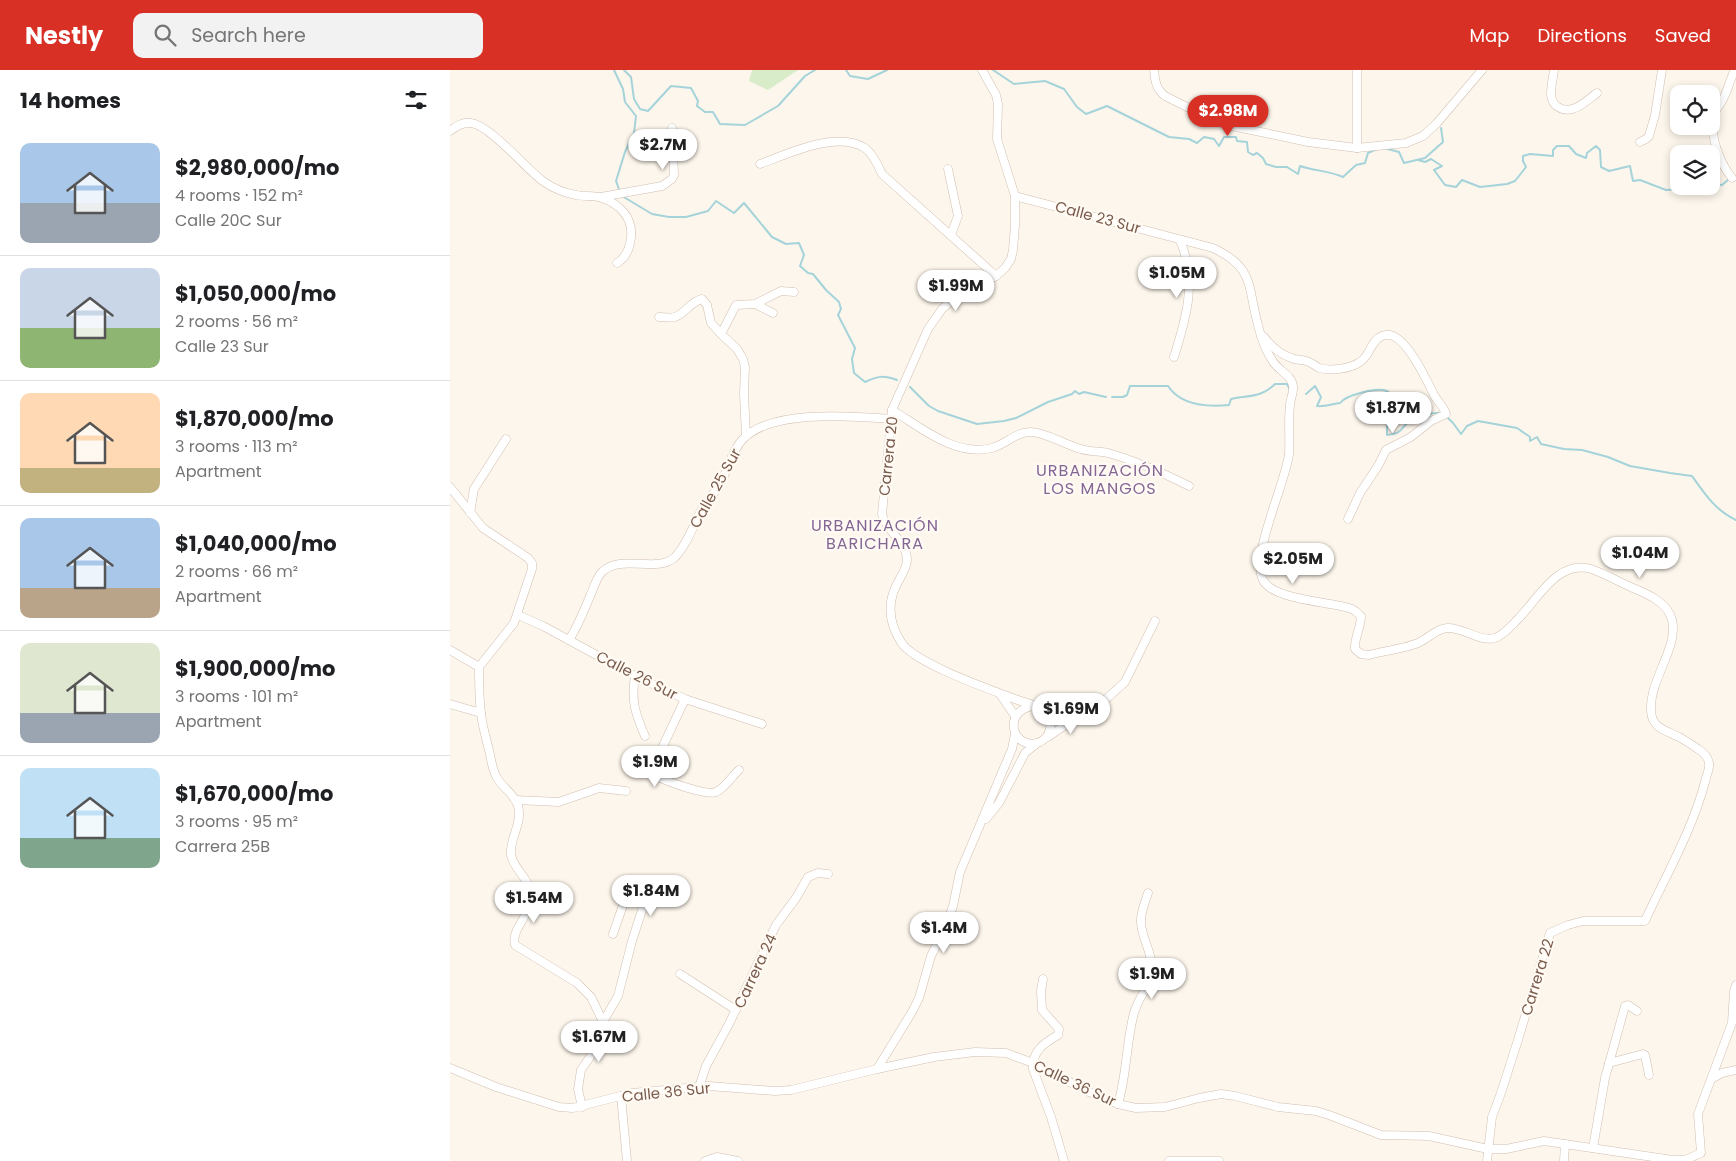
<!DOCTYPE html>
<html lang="en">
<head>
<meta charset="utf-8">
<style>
  :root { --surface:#fff; --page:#f2f2f2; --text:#202124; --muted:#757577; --line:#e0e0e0; --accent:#d93025 }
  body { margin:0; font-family:Poppins,sans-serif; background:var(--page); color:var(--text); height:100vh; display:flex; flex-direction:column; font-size:19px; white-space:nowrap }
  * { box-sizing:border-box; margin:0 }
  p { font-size:16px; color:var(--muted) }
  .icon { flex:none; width:28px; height:28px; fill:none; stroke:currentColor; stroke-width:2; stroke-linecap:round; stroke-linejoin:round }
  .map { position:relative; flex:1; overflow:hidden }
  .sheet { display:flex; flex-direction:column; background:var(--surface); width:450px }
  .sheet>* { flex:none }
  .buttons { position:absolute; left:1220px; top:15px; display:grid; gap:10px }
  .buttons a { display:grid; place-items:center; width:50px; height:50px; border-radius:10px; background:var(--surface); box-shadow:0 2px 8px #0003; font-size:25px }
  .price { position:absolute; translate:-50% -42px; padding:0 11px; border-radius:18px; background:#fff; color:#222; font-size:16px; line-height:32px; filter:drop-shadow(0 1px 2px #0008) }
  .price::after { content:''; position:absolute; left:50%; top:30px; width:15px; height:11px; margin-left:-8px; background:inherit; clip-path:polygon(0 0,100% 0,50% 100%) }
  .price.selected { background:var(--accent); color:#fff }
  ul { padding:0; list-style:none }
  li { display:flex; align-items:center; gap:15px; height:125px; padding:0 20px }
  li+li { border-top:1px solid var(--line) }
  li span { display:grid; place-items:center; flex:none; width:140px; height:100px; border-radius:10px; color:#555 }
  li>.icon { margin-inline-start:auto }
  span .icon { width:60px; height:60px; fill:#fffc; stroke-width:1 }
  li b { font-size:21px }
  h2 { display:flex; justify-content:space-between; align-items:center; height:60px; padding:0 20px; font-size:21px }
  header { display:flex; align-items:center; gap:30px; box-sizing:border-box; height:70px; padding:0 25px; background:var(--accent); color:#fff }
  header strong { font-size:24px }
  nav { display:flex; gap:28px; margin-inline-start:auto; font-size:18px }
  .search { width:350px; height:45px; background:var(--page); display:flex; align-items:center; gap:12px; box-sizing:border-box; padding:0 18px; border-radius:10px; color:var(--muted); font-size:19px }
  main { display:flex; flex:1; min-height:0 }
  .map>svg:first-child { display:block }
  .green { fill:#d8ecc9 }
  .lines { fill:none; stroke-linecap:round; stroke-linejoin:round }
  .stream { stroke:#a5d3da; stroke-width:2 }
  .minor-casing { stroke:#d1beb0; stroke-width:9 }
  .minor { stroke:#fff; stroke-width:8 }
  .labels { text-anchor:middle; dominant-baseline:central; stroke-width:4.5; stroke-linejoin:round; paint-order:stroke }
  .street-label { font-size:15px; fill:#7a5c4d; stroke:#fffaf3 }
  .neighbourhood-label { font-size:16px; letter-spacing:1px; fill:#846695; stroke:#fffaf3 }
</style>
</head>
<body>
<header>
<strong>Nestly</strong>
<div class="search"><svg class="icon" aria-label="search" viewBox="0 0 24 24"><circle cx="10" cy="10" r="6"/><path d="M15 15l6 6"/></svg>Search here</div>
<nav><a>Map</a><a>Directions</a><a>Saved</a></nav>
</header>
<main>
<section class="sheet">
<h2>14 homes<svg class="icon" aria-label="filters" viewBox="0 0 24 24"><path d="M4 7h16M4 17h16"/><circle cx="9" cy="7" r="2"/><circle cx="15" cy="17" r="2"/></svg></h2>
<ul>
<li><span style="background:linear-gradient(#a9c7e8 60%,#9aa5b1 0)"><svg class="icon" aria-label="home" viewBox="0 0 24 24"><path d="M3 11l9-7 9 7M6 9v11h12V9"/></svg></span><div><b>$2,980,000/mo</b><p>4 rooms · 152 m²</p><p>Calle 20C Sur</p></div></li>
<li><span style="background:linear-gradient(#c9d6e8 60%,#8fb573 0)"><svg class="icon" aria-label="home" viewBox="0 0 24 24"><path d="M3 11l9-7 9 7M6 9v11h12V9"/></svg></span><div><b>$1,050,000/mo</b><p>2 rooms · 56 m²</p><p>Calle 23 Sur</p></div></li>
<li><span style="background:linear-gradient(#ffd9b3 75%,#c2b280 0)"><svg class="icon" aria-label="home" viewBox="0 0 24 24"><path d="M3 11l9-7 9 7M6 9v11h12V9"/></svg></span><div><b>$1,870,000/mo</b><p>3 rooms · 113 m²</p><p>Apartment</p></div></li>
<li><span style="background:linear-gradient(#a9c7e8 70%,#b9a48a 0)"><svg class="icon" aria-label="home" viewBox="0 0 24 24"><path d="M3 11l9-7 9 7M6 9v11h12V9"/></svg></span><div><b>$1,040,000/mo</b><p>2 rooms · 66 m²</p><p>Apartment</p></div></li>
<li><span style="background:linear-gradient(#dfe7d0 70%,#9aa5b1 0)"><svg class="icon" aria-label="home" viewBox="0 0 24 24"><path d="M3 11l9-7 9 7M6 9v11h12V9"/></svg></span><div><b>$1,900,000/mo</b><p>3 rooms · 101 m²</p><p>Apartment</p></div></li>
<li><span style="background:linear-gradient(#bfe0f5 70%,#7fa58c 0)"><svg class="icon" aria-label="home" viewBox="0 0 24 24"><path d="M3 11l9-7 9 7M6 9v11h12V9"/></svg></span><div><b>$1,670,000/mo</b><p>3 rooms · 95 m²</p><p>Carrera 25B</p></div></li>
</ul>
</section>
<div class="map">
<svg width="1286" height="1091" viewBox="0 0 1286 1091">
  <rect width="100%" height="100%" fill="#fdf6ec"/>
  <!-- green -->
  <path class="green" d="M 302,0 L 348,0 L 318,20 L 299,11 Z"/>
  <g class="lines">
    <!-- stream -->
    <g class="stream">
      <path d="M 164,0 L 173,19 L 175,32 L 186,46 L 184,63 L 175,82 L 166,111 L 170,122"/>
      <path d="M 174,0 L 181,7 L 184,29 L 190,39 L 198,41 L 221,16 L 241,18 L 248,31 L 247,36 L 255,42 L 263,42 L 270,54 L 295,55 L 328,36 L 355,6 L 365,0"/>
      <path d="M 396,0 L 400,6 L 418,9 L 437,0"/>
      <path d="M 543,0 L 564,14 L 595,11 L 614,19 L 627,37 L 636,44 L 657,36 L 719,67 L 739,69 L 747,73 L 754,67 L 764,69 L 769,76 L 774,67 L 786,67 L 787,71 L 797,72 L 798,82 L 803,85 L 807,83 L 813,88 L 816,94 L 826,97 L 837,97 L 848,104 L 850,96 C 865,101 880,101 893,107 L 906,95 L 915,93 L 918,83 L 927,79"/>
      <path d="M 934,78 L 949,82 L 954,93 L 975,88 L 993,72 L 991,58"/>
      <path d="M 968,90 L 975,92 L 981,89 L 992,96 L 984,100 L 995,115 L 1006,117 L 1012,110 L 1030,117 L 1057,114 L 1065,111 L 1076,97 L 1073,91 L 1073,86 L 1080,84 L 1103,86 L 1103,80 L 1107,76 L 1119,76 L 1126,84 L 1136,88 L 1137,83 L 1146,76 L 1150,80 L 1151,97 L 1159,101 L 1180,96 L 1183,111 L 1190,110 L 1216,120 L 1230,119 L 1231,116"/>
      <path d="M 1261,112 L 1264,114 L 1272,115 L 1279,109"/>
      <path d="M 172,126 L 202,144 L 219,147 L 236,147 L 258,141 L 266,131 L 284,143 L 294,133 L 322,167 L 336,174 L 349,173 L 354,185 L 350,196 L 358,203 L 363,204 L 376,220 L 389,232 L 391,239 L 388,245 L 405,278 L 402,289 L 404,303 L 415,312 C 428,306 433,305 447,310"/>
      <path d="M 460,317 L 479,336 L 488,341 L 527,354 L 554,351 L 566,348 L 598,332 L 622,324 L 625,321 L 629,324 L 634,322 L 656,327"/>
      <path d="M 856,324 L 865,316 L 871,327 L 867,336 C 874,337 882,334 890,333 C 896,325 927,317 937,321 C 940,323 943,327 946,330 L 945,332 L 951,333 L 937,356 L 937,365 C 951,363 949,362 957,353 C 964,347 983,342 993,343"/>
      <path d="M 662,327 L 673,327 L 677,325 L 680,316 L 718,316 C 731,336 758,337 779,335 L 781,329 C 799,325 811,328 825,314 L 837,314 L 840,320"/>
      <path d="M 996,346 L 1003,353 L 1011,364 L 1017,356 L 1028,351 L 1067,358 L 1080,367 L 1080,371 L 1087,367 L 1091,374 L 1114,379 L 1132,380 L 1158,387 L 1180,396 L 1220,403 L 1242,406 C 1254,423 1266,441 1286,450"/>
    </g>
    <defs>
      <g id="minor">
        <path d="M 532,0 L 546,25 L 548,34 L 547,69 L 565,126 L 565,155 L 563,180 L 561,189 L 555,198 L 546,206 L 500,232 L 492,239 L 478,259 L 442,340 L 432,444 C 436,462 457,471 457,490 C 457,498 451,506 447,514 C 437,533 439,553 451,572 C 464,593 539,619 565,629 C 572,632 588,635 593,640 C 605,649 602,669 587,673 C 562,679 552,641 583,636"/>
        <path d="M 704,0 C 705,11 706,19 715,26 L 761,49 L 777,55 L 858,72 L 907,78 L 956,73 L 973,66 L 987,53 L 1032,0"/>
        <path d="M 1104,0 C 1103,8 1101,16 1101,24 C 1101,29 1104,35 1108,37 C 1122,46 1136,31 1147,23"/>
        <path d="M 0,61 C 6,56 12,52 21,53 C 40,55 76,99 94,112 C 103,118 115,123 126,125 C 134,127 144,125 152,128 C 170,134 183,148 181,167 C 180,178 177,187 167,193"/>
        <path d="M 1190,72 L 1196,69 L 1199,66 L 1205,45 L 1212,0"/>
        <path d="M 907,78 L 907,0"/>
        <path d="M 310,94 C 338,84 386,60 415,78 C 423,84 428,95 432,104 L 546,206"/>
        <path d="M 498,99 L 508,146 L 501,165"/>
        <path d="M 1282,108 C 1269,92 1258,63 1265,42 C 1267,37 1271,34 1273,29 C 1278,20 1280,9 1285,0"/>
        <path d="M 565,126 L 763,178 C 805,198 797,215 808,255 C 811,268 816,282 824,293 C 830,301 842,306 843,316 C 844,323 840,329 840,335 C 838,351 840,368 839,384 C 836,412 800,486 813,510 C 824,531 881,531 902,539 C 905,540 908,544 911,546 C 911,558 904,568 905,579 L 911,584 L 919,585 C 933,581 959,578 970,572 C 980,567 986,559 997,558 C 1013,557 1029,572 1045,568 C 1054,565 1062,555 1068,549 C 1088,529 1108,489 1141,499 C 1156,504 1169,512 1183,518 C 1198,524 1218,533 1222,550 C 1229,577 1199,610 1201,641 C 1202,658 1215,660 1229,667 C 1235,670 1242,675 1248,679 C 1253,682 1258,687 1259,693 C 1260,699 1256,706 1255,712 C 1242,761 1216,805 1195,851 L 1133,851 L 1118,855 L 1100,863 L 1068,970 L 1051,1023 L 1042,1047 L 1037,1091"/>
        <path d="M 151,127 L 212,116 L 222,109 L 224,105 L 222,58"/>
        <path d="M 305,234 L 323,243"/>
        <path d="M 209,247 C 214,247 221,248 225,247 C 236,243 241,231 252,229 L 257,235 L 261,253 L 271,264"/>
        <path d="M 814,267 C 822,278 832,285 844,289 C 849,290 855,290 859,292 C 863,294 866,296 869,298 C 881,301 900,299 910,292 C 920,286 921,270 932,266 C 953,256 977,311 984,325 C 988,332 994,337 996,344 L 981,351 L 961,367 L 936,380 L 928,396 L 910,423 L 898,449"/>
        <path d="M 724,287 C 737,246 747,211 730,170"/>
        <path d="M 442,340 C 472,358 505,387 542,378 C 557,374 565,362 581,362 C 598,363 615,375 631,379 C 640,382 649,381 658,383 C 687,391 713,403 739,416"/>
        <path d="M 296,366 L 294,324 L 295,297 L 293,289 L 287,279 L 271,264 L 286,235 L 305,234 L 331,221 L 344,222"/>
        <path d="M 0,417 L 33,458 L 78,488 L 82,493 L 82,499 L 64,553 L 29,597 C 29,612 29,628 31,643 C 32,655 36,668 39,680 C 41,689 42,698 46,706 C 51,717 65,724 68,736 C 73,753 59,769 61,785 C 64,800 78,807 81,822 C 85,842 60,858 65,875 L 127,913 L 141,927 L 153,952 L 153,961 L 149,974 L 131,1000 L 128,1019 L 132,1037"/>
        <path d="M 20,443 L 24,419 L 56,369"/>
        <path d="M 68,545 L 93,556 L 185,606 L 235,629 L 312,654"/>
        <path d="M 119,570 C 128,556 134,541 140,526 C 144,518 146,508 152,502 C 171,483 207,504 225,487 C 237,475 243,456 251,441 C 256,432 263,425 269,416 C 278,401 281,381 293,369 C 322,339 403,346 441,349"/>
        <path d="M 0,580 L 29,597"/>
        <path d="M 185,606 C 181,631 185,643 195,666"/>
        <path d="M 550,624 L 565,646"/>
        <path d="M 235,629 L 206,691 L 204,702 L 206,706 C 216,711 256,726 266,722 C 275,718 282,706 289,700"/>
        <path d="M 0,634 L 31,643"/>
        <path d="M 593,639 L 617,643 L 632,642"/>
        <path d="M 598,667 L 621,651 L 632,642 L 654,631 L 675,612 L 705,551"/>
        <path d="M 65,730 L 109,732 L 149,718 L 176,721"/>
        <path d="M 536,749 L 549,733 L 575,683 L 586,674"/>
        <path d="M 230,904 L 286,940"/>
        <path d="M 593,909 L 591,921 L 592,940 L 609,959 L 608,965 C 594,973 582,981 583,999 L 601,1047 L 614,1091"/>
        <path d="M 153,952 L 168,926 L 182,871 L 194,834 L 193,824 L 184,818 L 178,821 L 163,864"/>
        <path d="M 1159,993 L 1193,984 L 1195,985 L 1199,1005"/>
        <path d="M 0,998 L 46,1017 L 109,1037 L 123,1038 L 182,1023 L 259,1016 L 325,1021 L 341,1020 L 427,999 L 484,987 L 525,982 L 556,983 L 583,993 L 639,1022 L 668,1034 L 686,1038 L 715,1037 L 749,1028 L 771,1024 L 785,1026 L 828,1037 L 866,1041 L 879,1045 L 931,1065 L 979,1066 L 1038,1079 L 1056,1079 L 1094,1071 L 1223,1090 L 1235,1090 L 1251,1083 L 1248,1044 L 1282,953 L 1284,921 L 1286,915"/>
        <path d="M 427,999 L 462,942 L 469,928 L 481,886 L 496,856 L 503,836 L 510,802 L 562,679 L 565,664"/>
        <path d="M 1263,1008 L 1272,1003 L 1286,1000"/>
        <path d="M 249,1017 L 256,996 L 279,954 L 326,855 L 346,828 L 358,807 L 368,803 L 378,804"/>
        <path d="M 171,1026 L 177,1091"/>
        <path d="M 668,1034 C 677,1004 676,973 684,943 C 688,928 700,916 702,901 C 703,883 692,870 691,853 C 690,843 695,833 698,823"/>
        <path d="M 1143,1078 L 1155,1008 L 1175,936 L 1178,935 L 1187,941"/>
        <path d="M 255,1091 L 267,1087 L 288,1091"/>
        <path d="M 719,1091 L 769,1091"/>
        <path d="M 1114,1091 L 1115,1074"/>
      </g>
    </defs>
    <!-- minor casing -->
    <use href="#minor" class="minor-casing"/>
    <!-- minor -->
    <use href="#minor" class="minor"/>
  </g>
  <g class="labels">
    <!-- street labels -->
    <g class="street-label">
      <text transform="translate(648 147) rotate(15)">Calle 23 Sur</text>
      <text transform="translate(438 386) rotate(-84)">Carrera 20</text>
      <text transform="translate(265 418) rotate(-61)">Calle 25 Sur</text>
      <text transform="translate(187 605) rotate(27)">Calle 26 Sur</text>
      <text transform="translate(305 901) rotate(-65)">Carrera 24</text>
      <text transform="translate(1087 907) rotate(-73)">Carrera 22</text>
      <text transform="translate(625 1013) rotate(25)">Calle 36 Sur</text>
      <text transform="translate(216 1022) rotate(-6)">Calle 36 Sur</text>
    </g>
    <!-- neighbourhood labels -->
    <g class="neighbourhood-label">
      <text x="650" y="400">URBANIZACIÓN<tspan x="650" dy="18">LOS MANGOS</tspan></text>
      <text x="425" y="455">URBANIZACIÓN<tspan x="425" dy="18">BARICHARA</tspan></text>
    </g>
  </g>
</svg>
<div class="buttons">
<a><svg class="icon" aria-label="locate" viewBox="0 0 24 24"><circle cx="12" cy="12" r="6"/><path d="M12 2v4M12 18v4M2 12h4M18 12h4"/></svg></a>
<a><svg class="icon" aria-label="layers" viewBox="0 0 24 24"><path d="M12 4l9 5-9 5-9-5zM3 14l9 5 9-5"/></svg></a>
</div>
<b class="price selected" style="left:778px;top:67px">$2.98M</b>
<b class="price" style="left:213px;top:101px">$2.7M</b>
<b class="price" style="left:727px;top:229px">$1.05M</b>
<b class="price" style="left:506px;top:242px">$1.99M</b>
<b class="price" style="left:943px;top:364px">$1.87M</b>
<b class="price" style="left:1190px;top:509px">$1.04M</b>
<b class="price" style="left:843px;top:515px">$2.05M</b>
<b class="price" style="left:621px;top:665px">$1.69M</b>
<b class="price" style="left:205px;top:718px">$1.9M</b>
<b class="price" style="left:201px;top:847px">$1.84M</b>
<b class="price" style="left:84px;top:854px">$1.54M</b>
<b class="price" style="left:494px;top:884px">$1.4M</b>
<b class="price" style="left:702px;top:930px">$1.9M</b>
<b class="price" style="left:149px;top:993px">$1.67M</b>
</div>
</main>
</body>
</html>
